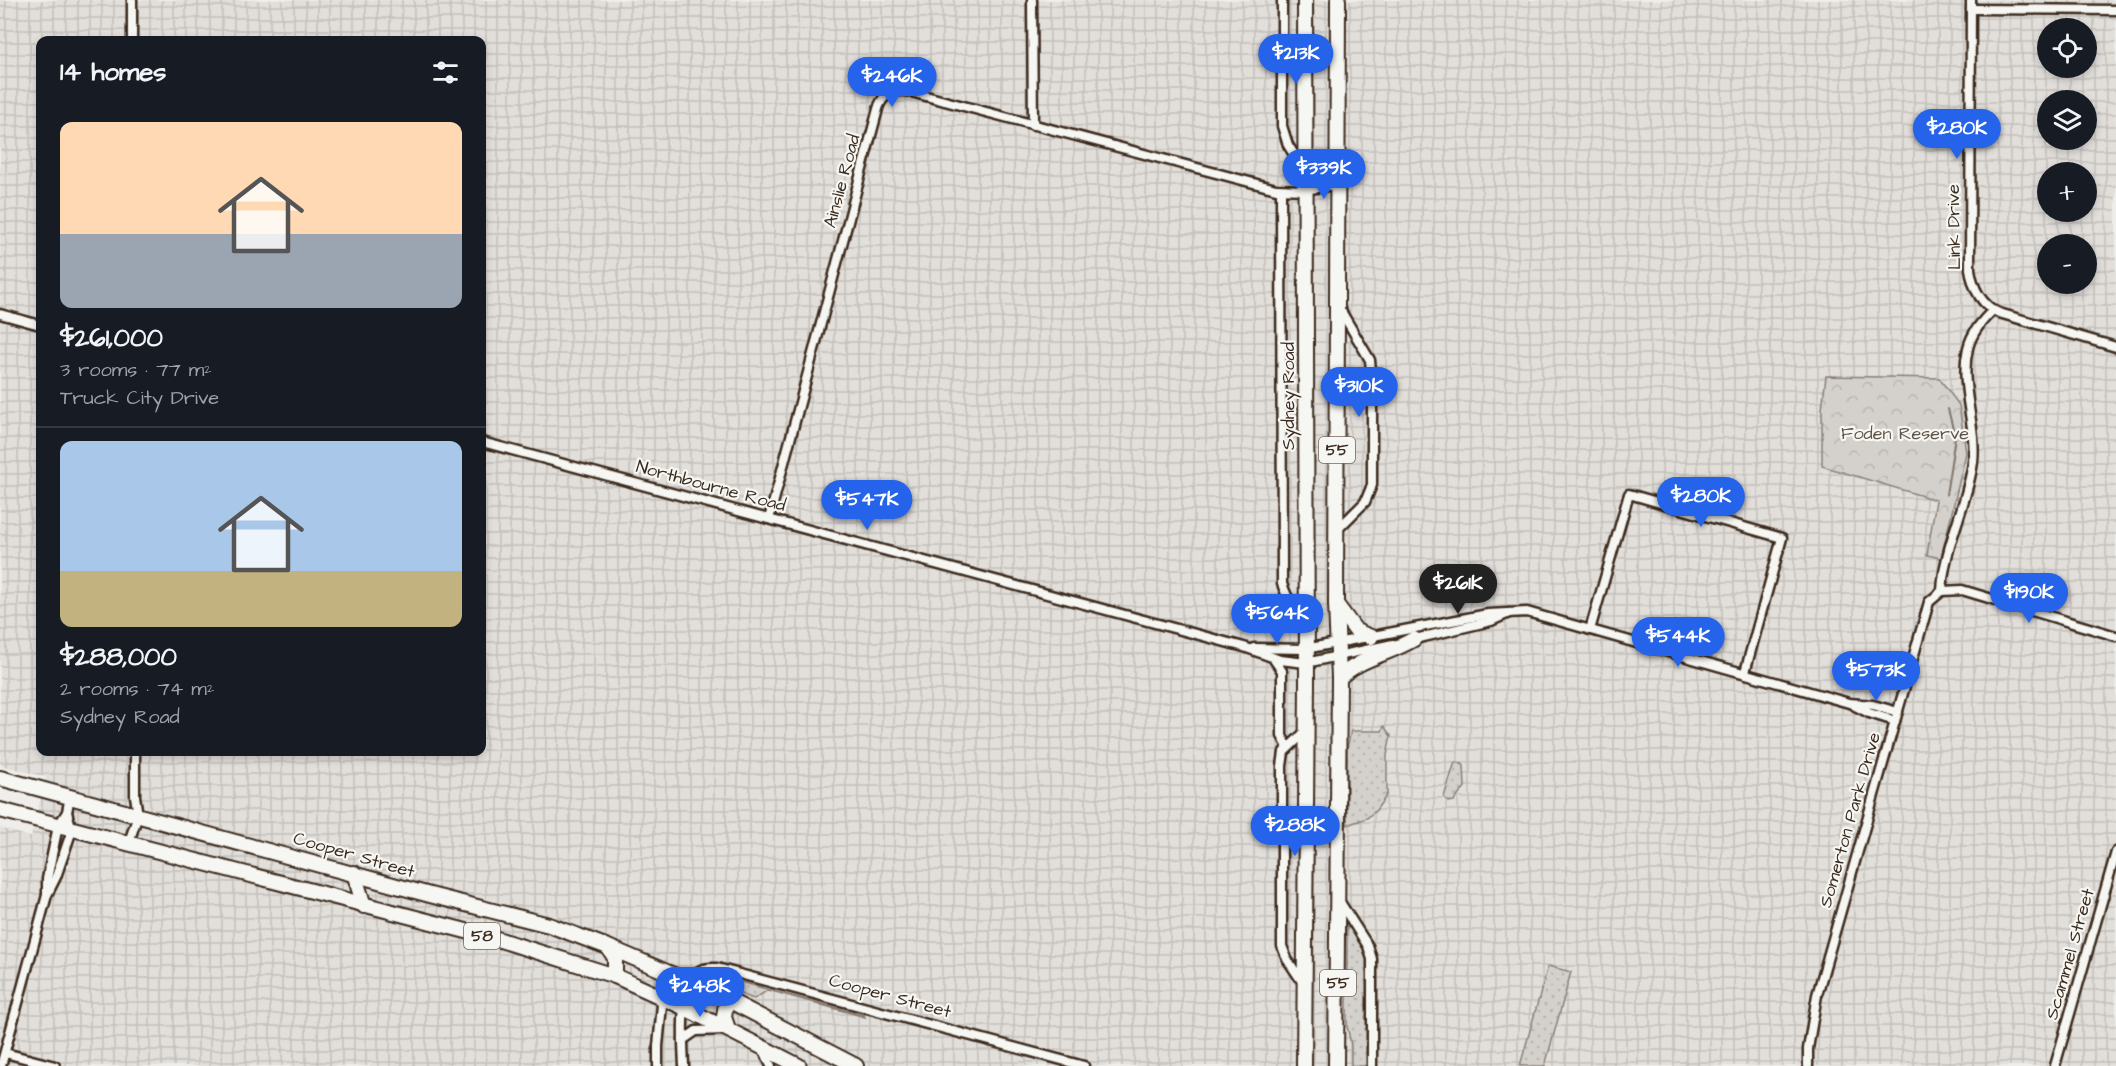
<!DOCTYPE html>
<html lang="en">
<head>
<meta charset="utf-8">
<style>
  :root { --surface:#171b24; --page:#242831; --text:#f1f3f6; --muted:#9ea1a6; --line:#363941; --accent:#2563eb }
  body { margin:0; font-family:"Architects Daughter",sans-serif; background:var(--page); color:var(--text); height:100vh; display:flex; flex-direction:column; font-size:22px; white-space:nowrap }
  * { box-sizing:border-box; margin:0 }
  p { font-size:20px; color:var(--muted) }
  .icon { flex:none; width:33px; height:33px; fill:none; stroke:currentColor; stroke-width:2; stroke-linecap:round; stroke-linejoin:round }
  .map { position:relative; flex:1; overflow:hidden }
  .drawer { position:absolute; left:36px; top:36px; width:450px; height:720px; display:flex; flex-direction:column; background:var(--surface); border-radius:12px; box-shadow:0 3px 9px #0003 }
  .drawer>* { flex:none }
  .buttons { position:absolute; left:2037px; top:18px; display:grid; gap:12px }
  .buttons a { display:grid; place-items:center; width:60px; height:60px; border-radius:50%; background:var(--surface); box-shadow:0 3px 9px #0003; font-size:30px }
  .price { position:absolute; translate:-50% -51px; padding:0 14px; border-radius:21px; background:var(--accent); color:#fff; font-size:20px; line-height:39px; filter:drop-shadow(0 2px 3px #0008) }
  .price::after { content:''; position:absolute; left:50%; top:36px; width:18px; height:14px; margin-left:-9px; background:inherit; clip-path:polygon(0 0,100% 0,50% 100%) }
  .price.on { background:#222; color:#fff }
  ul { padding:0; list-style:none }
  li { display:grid; align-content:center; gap:12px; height:318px; padding:0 24px }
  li+li { border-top:2px solid var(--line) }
  li span { display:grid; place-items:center; height:186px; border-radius:12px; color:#555 }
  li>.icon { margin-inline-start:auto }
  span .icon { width:108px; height:108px; fill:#fffc; stroke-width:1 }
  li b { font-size:26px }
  h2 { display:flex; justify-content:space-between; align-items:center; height:72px; padding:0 24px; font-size:26px }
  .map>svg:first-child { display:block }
  .industrial { fill:url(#industrial-grid); fill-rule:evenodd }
  .grass { fill:url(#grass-dots); stroke:#887e75; stroke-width:1.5 }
  .park { fill:url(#park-crowns); stroke:#887e75; stroke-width:1.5 }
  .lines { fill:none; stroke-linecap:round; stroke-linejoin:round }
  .stream { stroke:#81766d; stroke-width:2 }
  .minor-casing { stroke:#3b2a1e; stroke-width:13 }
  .primary-casing { stroke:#3b2a1e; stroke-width:18 }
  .trunk-casing { stroke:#3b2a1e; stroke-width:18 }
  .minor { stroke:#f6f6f2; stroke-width:8 }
  .primary { stroke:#f6f6f2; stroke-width:14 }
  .trunk { stroke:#f6f6f2; stroke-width:14 }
  .labels { text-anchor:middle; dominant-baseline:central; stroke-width:4.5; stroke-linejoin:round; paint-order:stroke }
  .shield { fill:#f6f6f2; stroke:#73675e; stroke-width:1.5 }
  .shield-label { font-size:16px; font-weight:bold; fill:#3b2a1e }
  .street-label { font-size:18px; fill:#3b2a1e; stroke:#f6f6f2 }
  .park-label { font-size:18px; fill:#61544a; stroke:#f6f6f2 }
</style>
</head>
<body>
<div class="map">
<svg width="2116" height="1066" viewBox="0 0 2116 1066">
  <defs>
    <pattern id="industrial-grid" width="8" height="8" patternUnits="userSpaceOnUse" patternTransform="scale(1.5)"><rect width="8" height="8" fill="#e2dfdb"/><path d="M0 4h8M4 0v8" fill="none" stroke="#c3c0bc"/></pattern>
    <pattern id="grass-dots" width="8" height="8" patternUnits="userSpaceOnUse" patternTransform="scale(1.5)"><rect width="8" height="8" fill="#d4d1cc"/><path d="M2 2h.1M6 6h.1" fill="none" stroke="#b7b4af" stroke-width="1.8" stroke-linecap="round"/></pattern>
    <pattern id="park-crowns" width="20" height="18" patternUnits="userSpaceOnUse" patternTransform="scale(1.5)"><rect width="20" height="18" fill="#d4d1cc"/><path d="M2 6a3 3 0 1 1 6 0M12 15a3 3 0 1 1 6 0" fill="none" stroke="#b7b4af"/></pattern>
  </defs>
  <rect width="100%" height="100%" fill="#efeeea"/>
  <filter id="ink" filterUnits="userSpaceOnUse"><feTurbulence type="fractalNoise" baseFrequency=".0167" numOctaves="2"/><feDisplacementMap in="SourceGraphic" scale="12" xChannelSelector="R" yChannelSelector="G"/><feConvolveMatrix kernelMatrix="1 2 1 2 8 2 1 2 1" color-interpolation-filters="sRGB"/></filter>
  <g filter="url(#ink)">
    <!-- industrial -->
    <path class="industrial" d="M 0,0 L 2116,0 L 2116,1066 L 0,1066 L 0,828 L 31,837 L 46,777 L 0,765 ZM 2048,28 L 2086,28 L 2086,68 L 2048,68 ZM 40,40 L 482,40 L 482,752 L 40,752 ZM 2048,100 L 2086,100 L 2086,140 L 2048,140 ZM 2048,172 L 2086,172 L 2086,212 L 2048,212 ZM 2048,244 L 2086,244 L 2086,284 L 2048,284 Z"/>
    <!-- grass -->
    <g class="grass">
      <path d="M 1384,726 L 1391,736 L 1387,755 L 1387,793 L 1384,799 L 1376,810 L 1367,818 L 1347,825 L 1347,748 L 1351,731 L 1382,731 Z"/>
      <path d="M 1455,762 L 1463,764 L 1464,766 L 1465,787 L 1454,801 L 1448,802 L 1444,797 Z"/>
      <path d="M 1347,920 L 1367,953 L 1367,1066 L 1351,1066 L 1351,1044 L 1347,1026 Z"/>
      <path d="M 1548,966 L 1571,972 L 1545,1066 L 1520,1066 Z"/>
      <path d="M 714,975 L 864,1015 L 865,1017 L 768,990 L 754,999 L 709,983 L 709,979 Z"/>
    </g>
    <!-- park -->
    <path class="park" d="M 1826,376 L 1939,378 L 1959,405 L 1966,453 L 1941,558 L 1927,555 L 1936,500 L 1822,466 L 1822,409 Z"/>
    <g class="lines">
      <!-- stream -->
      <path class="stream" d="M 1946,495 L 1955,437 L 1948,409"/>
      <defs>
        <g id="minor">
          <path d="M 132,0 L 132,40"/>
          <path d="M 1032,0 L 1033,125"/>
          <path d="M 1282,0 L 1282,126 L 1288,145 L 1305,172"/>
          <path d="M 1971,0 L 1970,269 C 1973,289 1981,305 1999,313 L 2116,347"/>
          <path d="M 1971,9 L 2116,10"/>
          <path d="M 1281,190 L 1282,584 L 1287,596 L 1305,620"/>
          <path d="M 0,314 L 40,325"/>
          <path d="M 482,442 L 1244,647 L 1280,660 L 1306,663 L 1393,644"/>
          <path d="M 769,519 L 878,109 C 882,95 892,89 907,91 L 1276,189 L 1305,190 L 1338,184"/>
          <path d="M 1337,530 L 1365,502 L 1372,485 L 1372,383 L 1370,360 L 1338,306"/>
          <path d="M 1942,591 C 1944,546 1967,506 1973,462 C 1977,424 1959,386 1968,348 C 1972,332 1982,321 1993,310"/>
          <path d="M 1590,630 L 1629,494 L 1782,538 L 1745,672"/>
          <path d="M 1411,640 L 1491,621 L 1509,613"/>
          <path d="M 1254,648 L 1305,649 L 1488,614 L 1527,612 L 1849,703 L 1873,705 L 1898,712"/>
          <path d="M 1273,658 L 1282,671 L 1282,736 L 1288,747"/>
          <path d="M 1855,706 L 1869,713 L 1895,721"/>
          <path d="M 128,845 L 138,815 L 135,796 L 135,752"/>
          <path d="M 47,894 L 47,879 L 58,826 L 67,812 L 70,796"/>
          <path d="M 1338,899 L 1368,946 L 1372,959 L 1372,1066"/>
          <path d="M 1303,983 L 1287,959 L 1282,946 L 1282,766 L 1284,752 L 1306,731"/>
          <path d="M 683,1040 L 696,1031 L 725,1030"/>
          <path d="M 763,1048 L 771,1066"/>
          <path d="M 5,1053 L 55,1066"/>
          <path d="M 1,1066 L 47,895 L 56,877 L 72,830 L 67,812"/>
          <path d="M 658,1066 L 658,1046 L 662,1005 L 658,996"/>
          <path d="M 684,1066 C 683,1043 678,986 699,971 C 705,967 711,968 717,968 L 1084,1066"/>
          <path d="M 1808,1066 L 1808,1049 L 1817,995 L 1929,602 L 1942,591 L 1962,590 L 2116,636"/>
          <path d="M 2055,1066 L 2116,852"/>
        </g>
        <g id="primary">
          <path d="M 0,778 L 430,895 L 549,925 L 608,947 L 709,990 L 856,1066"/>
          <path d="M 0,810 L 497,939 L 615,976 L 683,1007 L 799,1066"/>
          <path d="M 354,873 L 364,906"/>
          <path d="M 608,947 L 615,958 L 615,976"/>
          <path d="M 728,1029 L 724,1017 L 726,1003 L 732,1001"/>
        </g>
        <g id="trunk">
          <path d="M 1336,604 L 1356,631 L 1371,637"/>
          <path d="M 1339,678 C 1360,658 1389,654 1414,639"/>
          <path d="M 1304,1066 L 1307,682 L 1305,0"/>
          <path d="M 1336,1066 L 1339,678 L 1336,604 L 1338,0"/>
        </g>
      </defs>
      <!-- minor casing -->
      <use href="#minor" class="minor-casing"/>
      <!-- primary casing -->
      <use href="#primary" class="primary-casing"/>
      <!-- trunk casing -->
      <use href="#trunk" class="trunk-casing"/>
      <!-- minor -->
      <use href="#minor" class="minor"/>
      <!-- primary -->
      <use href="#primary" class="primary"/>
      <!-- trunk -->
      <use href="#trunk" class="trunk"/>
    </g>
  </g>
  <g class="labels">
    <!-- shield labels -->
    <g class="shield">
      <rect x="1319" y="437" width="36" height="26" rx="4.5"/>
      <rect x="464" y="923" width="36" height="26" rx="4.5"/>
      <rect x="1320" y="970" width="36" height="26" rx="4.5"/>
    </g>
    <g class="shield-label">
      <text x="1337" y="450">55</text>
      <text x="482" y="936">58</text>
      <text x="1338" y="983">55</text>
    </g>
    <!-- street labels -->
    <g class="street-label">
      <text transform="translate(842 181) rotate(-75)">Ainslie Road</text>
      <text transform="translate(1954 227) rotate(-91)">Link Drive</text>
      <text transform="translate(1288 396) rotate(-90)">Sydney Road</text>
      <text transform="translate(711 486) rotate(15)">Northbourne Road</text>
      <text transform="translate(1850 820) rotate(-74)">Somerton Park Drive</text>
      <text transform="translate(354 855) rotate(16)">Cooper Street</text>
      <text transform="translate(2070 954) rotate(-74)">Scammel Street</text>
      <text transform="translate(890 996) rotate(15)">Cooper Street</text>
    </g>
    <!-- park labels -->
    <g class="park-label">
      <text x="1905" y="433">Foden Reserve</text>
    </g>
  </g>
</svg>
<div class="buttons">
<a><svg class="icon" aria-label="locate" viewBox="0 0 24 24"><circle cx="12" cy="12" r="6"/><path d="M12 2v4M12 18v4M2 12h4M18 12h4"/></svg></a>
<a><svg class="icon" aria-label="layers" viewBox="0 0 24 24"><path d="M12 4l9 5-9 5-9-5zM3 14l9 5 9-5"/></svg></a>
<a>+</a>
<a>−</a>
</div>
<b class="price" style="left:1296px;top:85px">$213K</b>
<b class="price" style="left:892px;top:108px">$246K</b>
<b class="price" style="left:1957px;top:160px">$280K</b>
<b class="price" style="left:1324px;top:200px">$339K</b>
<b class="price" style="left:1359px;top:418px">$310K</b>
<b class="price" style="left:1701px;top:528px">$280K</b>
<b class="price" style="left:867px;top:531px">$547K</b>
<b class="price on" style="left:1458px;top:615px">$261K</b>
<b class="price" style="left:2029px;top:624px">$190K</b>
<b class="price" style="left:1277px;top:645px">$564K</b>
<b class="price" style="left:1678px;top:668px">$544K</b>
<b class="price" style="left:1876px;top:702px">$573K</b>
<b class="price" style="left:1295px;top:857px">$288K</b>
<b class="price" style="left:700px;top:1018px">$248K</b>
<section class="drawer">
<h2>14 homes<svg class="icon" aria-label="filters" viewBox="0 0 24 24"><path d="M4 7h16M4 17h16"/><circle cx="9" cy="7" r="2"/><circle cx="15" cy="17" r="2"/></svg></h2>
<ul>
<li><span style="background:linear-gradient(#ffd9b3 60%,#9aa5b1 0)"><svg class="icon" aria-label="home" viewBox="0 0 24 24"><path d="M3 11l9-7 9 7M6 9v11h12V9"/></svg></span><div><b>$261,000</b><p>3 rooms · 77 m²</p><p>Truck City Drive</p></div></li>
<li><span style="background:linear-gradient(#a9c7e8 70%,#c2b280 0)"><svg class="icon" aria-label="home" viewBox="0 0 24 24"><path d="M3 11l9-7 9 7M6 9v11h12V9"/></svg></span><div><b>$288,000</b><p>2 rooms · 74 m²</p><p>Sydney Road</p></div></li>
</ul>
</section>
</div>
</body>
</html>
